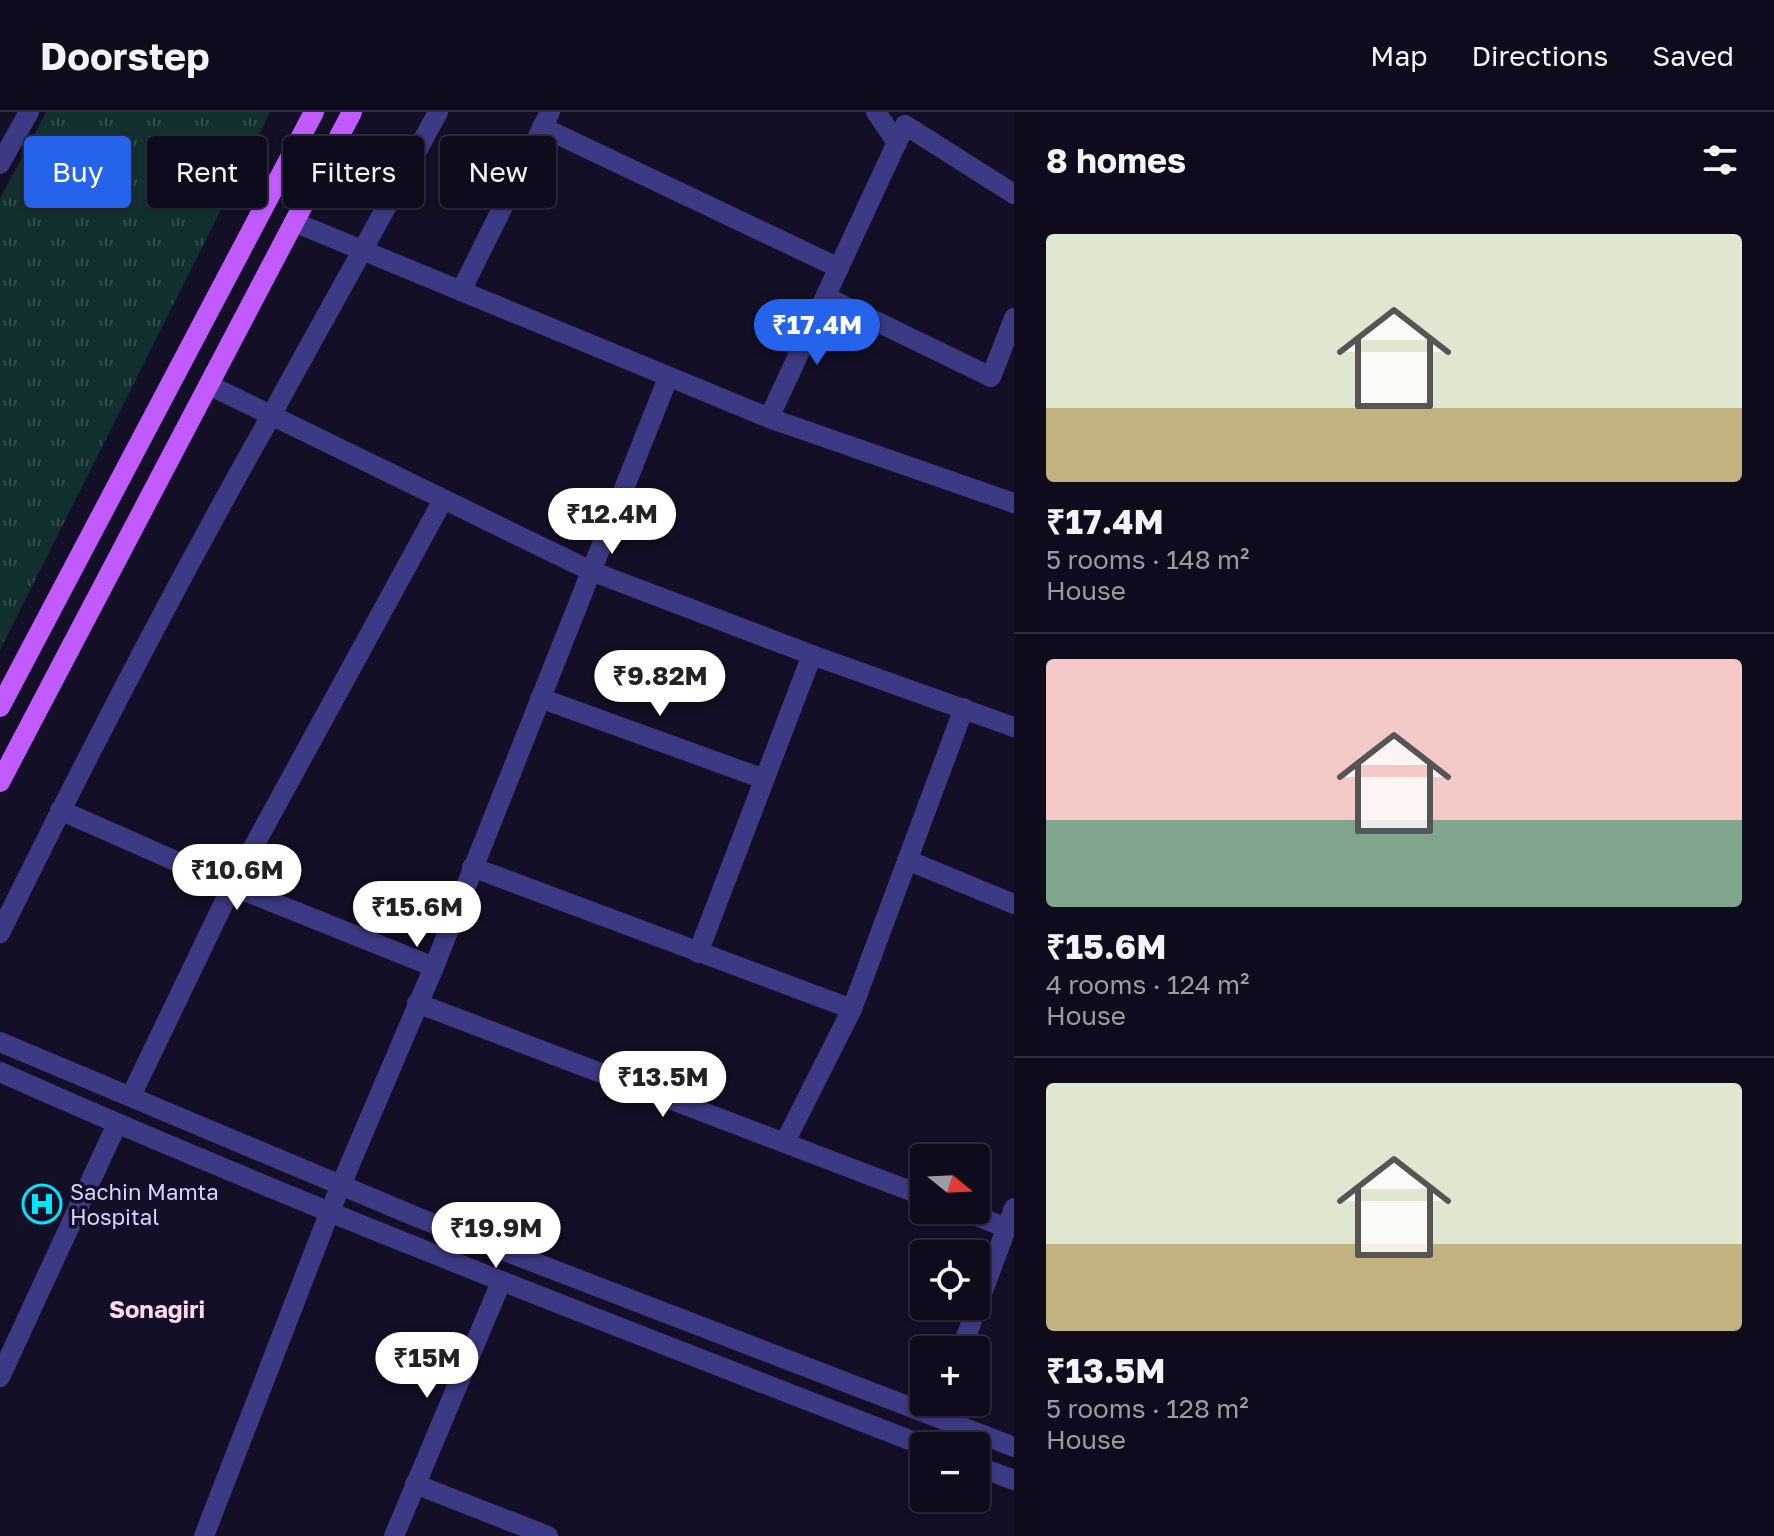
<!DOCTYPE html>
<html lang="en">
<head>
<meta charset="utf-8">
<style>
  :root { --surface:#0e0b1c; --page:#171425; --text:#f1f3f6; --muted:#9b9ba3; --line:#2e2b3b; --accent:#2563eb }
  body { margin:0; font-family:"Golos Text",sans-serif; background:var(--page); color:var(--text); height:100vh; display:flex; flex-direction:column; font-size:30px; white-space:nowrap }
  * { box-sizing:border-box; margin:0 }
  p { font-size:26px; color:var(--muted) }
  .icon { flex:none; width:44px; height:44px; fill:none; stroke:currentColor; stroke-width:2; stroke-linecap:round; stroke-linejoin:round }
  .map { position:relative; flex:1; overflow:hidden }
  .side { display:flex; flex-direction:column; background:var(--surface); width:760px }
  .side>* { flex:none }
  .hud { position:absolute; left:24px; top:24px; width:760px; height:72px; display:flex; gap:16px }
  .needle { width:52px; rotate:108deg }
  .tools { position:absolute; left:910px; top:1032px; display:grid; gap:16px }
  .tools a { display:grid; place-items:center; width:80px; height:80px; border-radius:8px; background:var(--surface); box-shadow:0 2px 6px #0004,0 0 0 2px var(--line); font-size:40px }
  .price { position:absolute; translate:-50% -68px; padding:0 18px; border-radius:28px; background:#fff; color:#222; font-size:26px; line-height:52px; filter:drop-shadow(0 2px 4px #0008) }
  .price::after { content:''; position:absolute; left:50%; top:48px; width:24px; height:18px; margin-left:-12px; background:inherit; clip-path:polygon(0 0,100% 0,50% 100%) }
  .price.on { background:var(--accent); color:#fff }
  ul { padding:0; list-style:none }
  li { display:grid; align-content:center; gap:16px; height:424px; padding:0 32px }
  li+li { border-top:2px solid var(--line) }
  li span { display:grid; place-items:center; height:248px; border-radius:8px; color:#555 }
  li>.icon { margin-inline-start:auto }
  span .icon { width:144px; height:144px; fill:#fffc; stroke-width:1 }
  li b { font-size:34px }
  h2 { display:flex; justify-content:space-between; align-items:center; height:96px; padding:0 32px; font-size:34px }
  .tag { padding:0 28px; border-radius:8px; background:var(--surface); box-shadow:0 2px 6px #0004,0 0 0 2px var(--line); font-size:28px; line-height:72px }
  .tag.on { background:var(--accent); color:#fff }
  header { display:flex; align-items:center; gap:48px; box-sizing:border-box; height:112px; padding:0 40px; background:var(--surface); border-bottom:2px solid var(--line) }
  header strong { font-size:38px }
  nav { display:flex; gap:44px; margin-inline-start:auto; font-size:28px }
  main { display:flex; flex:1; min-height:0 }
  .map>svg:first-child { display:block }
  .park { fill:url(#park-tufts) }
  .lines { fill:none; stroke-linecap:round; stroke-linejoin:round }
  .minor { stroke:#3d3a85; stroke-width:20 }
  .major { stroke:#c25bff; stroke-width:20 }
  .labels { text-anchor:middle; dominant-baseline:central; stroke-width:7; stroke-linejoin:round; paint-order:stroke }
  .poi-label { font-size:22px; fill:#d9d4ff; stroke:#130f26; text-anchor:start }
  .neighbourhood-label { font-size:24px; font-weight:bold; fill:#ffd6f0; stroke:#130f26 }
</style>
</head>
<body>
<header>
<strong>Doorstep</strong>
<nav><a>Map</a><a>Directions</a><a>Saved</a></nav>
</header>
<main>
<div class="map">
<svg width="1014" height="1424" viewBox="0 0 1014 1424">
  <defs>
    <pattern id="park-tufts" width="24" height="20" patternUnits="userSpaceOnUse" patternTransform="scale(2)"><rect width="24" height="20" fill="#12302f"/><path d="M3 7l-1-3M5 7V3M7 7l1-3M15 17l-1-3M17 17v-4M19 17l1-3" fill="none" stroke="#344d4e"/></pattern>
  </defs>
  <rect width="100%" height="100%" fill="#130f26"/>
  <!-- park -->
  <path class="park" d="M 46,0 L 270,0 L 0,538 L 0,87 Z"/>
  <g class="lines">
    <!-- minor -->
    <g class="minor">
      <path d="M 876,0 L 897,31"/>
      <path d="M 542,15 L 839,156"/>
      <path d="M 0,52 L 29,0"/>
      <path d="M 294,110 L 769,306 L 1014,391"/>
      <path d="M 461,179 L 550,0"/>
      <path d="M 826,185 L 991,265 L 1014,206"/>
      <path d="M 209,273 L 591,459 L 812,543 L 1014,615"/>
      <path d="M 769,306 L 905,13 L 1014,82"/>
      <path d="M 540,586 L 764,667"/>
      <path d="M 60,698 L 232,774 L 434,855"/>
      <path d="M 907,748 L 1014,792"/>
      <path d="M 472,755 L 852,897"/>
      <path d="M 0,821 C 86,646 176,472 272,302 C 327,201 384,101 438,0"/>
      <path d="M 698,841 L 812,543"/>
      <path d="M 417,891 L 924,1084"/>
      <path d="M 0,930 L 419,1106 L 1014,1335"/>
      <path d="M 0,960 C 304,1095 615,1214 925,1334"/>
      <path d="M 131,984 L 232,774 L 443,388"/>
      <path d="M 785,1030 L 852,897 L 964,596"/>
      <path d="M 961,1098 L 1007,1116"/>
      <path d="M 961,1238 L 1014,1096"/>
      <path d="M 0,1265 L 117,1012"/>
      <path d="M 976,1354 L 1014,1368"/>
      <path d="M 415,1372 L 548,1424"/>
      <path d="M 204,1424 L 330,1099 L 434,855 L 668,266"/>
      <path d="M 394,1424 L 501,1170"/>
    </g>
    <!-- major -->
    <g class="major">
      <path d="M 0,595 L 314,0"/>
      <path d="M 0,670 L 352,0"/>
    </g>
  </g>
  <!-- icons -->
  <defs>
    <symbol id="hospital-ring" viewBox="-11 -11 22 22"><circle r="9.5" fill="#130f26" stroke="#00e5ff" stroke-width="1.5"/><path d="M-5-5h3v3.5h4V-5h3V5h-3V1.5h-4V5h-3Z" fill="#00e5ff"/></symbol>
  </defs>
  <g fill-rule="evenodd">
    <use href="#hospital-ring" x="20" y="1070" width="44" height="44"/>
  </g>
  <g class="labels">
    <!-- poi labels -->
    <g class="poi-label">
      <text x="70" y="1079">Sachin Mamta<tspan x="70" dy="25">Hospital</tspan></text>
    </g>
    <!-- neighbourhood labels -->
    <g class="neighbourhood-label">
      <text x="157" y="1196">Sonagiri</text>
    </g>
  </g>
</svg>
<div class="tools">
<a><svg class="needle" viewBox="-14 -14 28 28"><path d="M0-13l5 13h-10z" fill="#e53935"/><path d="M0 13l5-13h-10z" fill="#9b9ba3"/></svg></a>
<a><svg class="icon" aria-label="locate" viewBox="0 0 24 24"><circle cx="12" cy="12" r="6"/><path d="M12 2v4M12 18v4M2 12h4M18 12h4"/></svg></a>
<a>+</a>
<a>−</a>
</div>
<b class="price on" style="left:817px;top:255px">₹17.4M</b>
<b class="price" style="left:612px;top:444px">₹12.4M</b>
<b class="price" style="left:660px;top:606px">₹9.82M</b>
<b class="price" style="left:237px;top:800px">₹10.6M</b>
<b class="price" style="left:417px;top:837px">₹15.6M</b>
<b class="price" style="left:663px;top:1007px">₹13.5M</b>
<b class="price" style="left:496px;top:1158px">₹19.9M</b>
<b class="price" style="left:427px;top:1288px">₹15M</b>
<div class="hud">
<a class="tag on">Buy</a>
<a class="tag">Rent</a>
<a class="tag">Filters</a>
<a class="tag">New</a>
</div>
</div>
<section class="side">
<h2>8 homes<svg class="icon" aria-label="filters" viewBox="0 0 24 24"><path d="M4 7h16M4 17h16"/><circle cx="9" cy="7" r="2"/><circle cx="15" cy="17" r="2"/></svg></h2>
<ul>
<li><span style="background:linear-gradient(#dfe7d0 70%,#c2b280 0)"><svg class="icon" aria-label="home" viewBox="0 0 24 24"><path d="M3 11l9-7 9 7M6 9v11h12V9"/></svg></span><div><b>₹17.4M</b><p>5 rooms · 148 m²</p><p>House</p></div></li>
<li><span style="background:linear-gradient(#f6c9c9 65%,#7fa58c 0)"><svg class="icon" aria-label="home" viewBox="0 0 24 24"><path d="M3 11l9-7 9 7M6 9v11h12V9"/></svg></span><div><b>₹15.6M</b><p>4 rooms · 124 m²</p><p>House</p></div></li>
<li><span style="background:linear-gradient(#dfe7d0 65%,#c2b280 0)"><svg class="icon" aria-label="home" viewBox="0 0 24 24"><path d="M3 11l9-7 9 7M6 9v11h12V9"/></svg></span><div><b>₹13.5M</b><p>5 rooms · 128 m²</p><p>House</p></div></li>
</ul>
</section>
</main>
</body>
</html>
